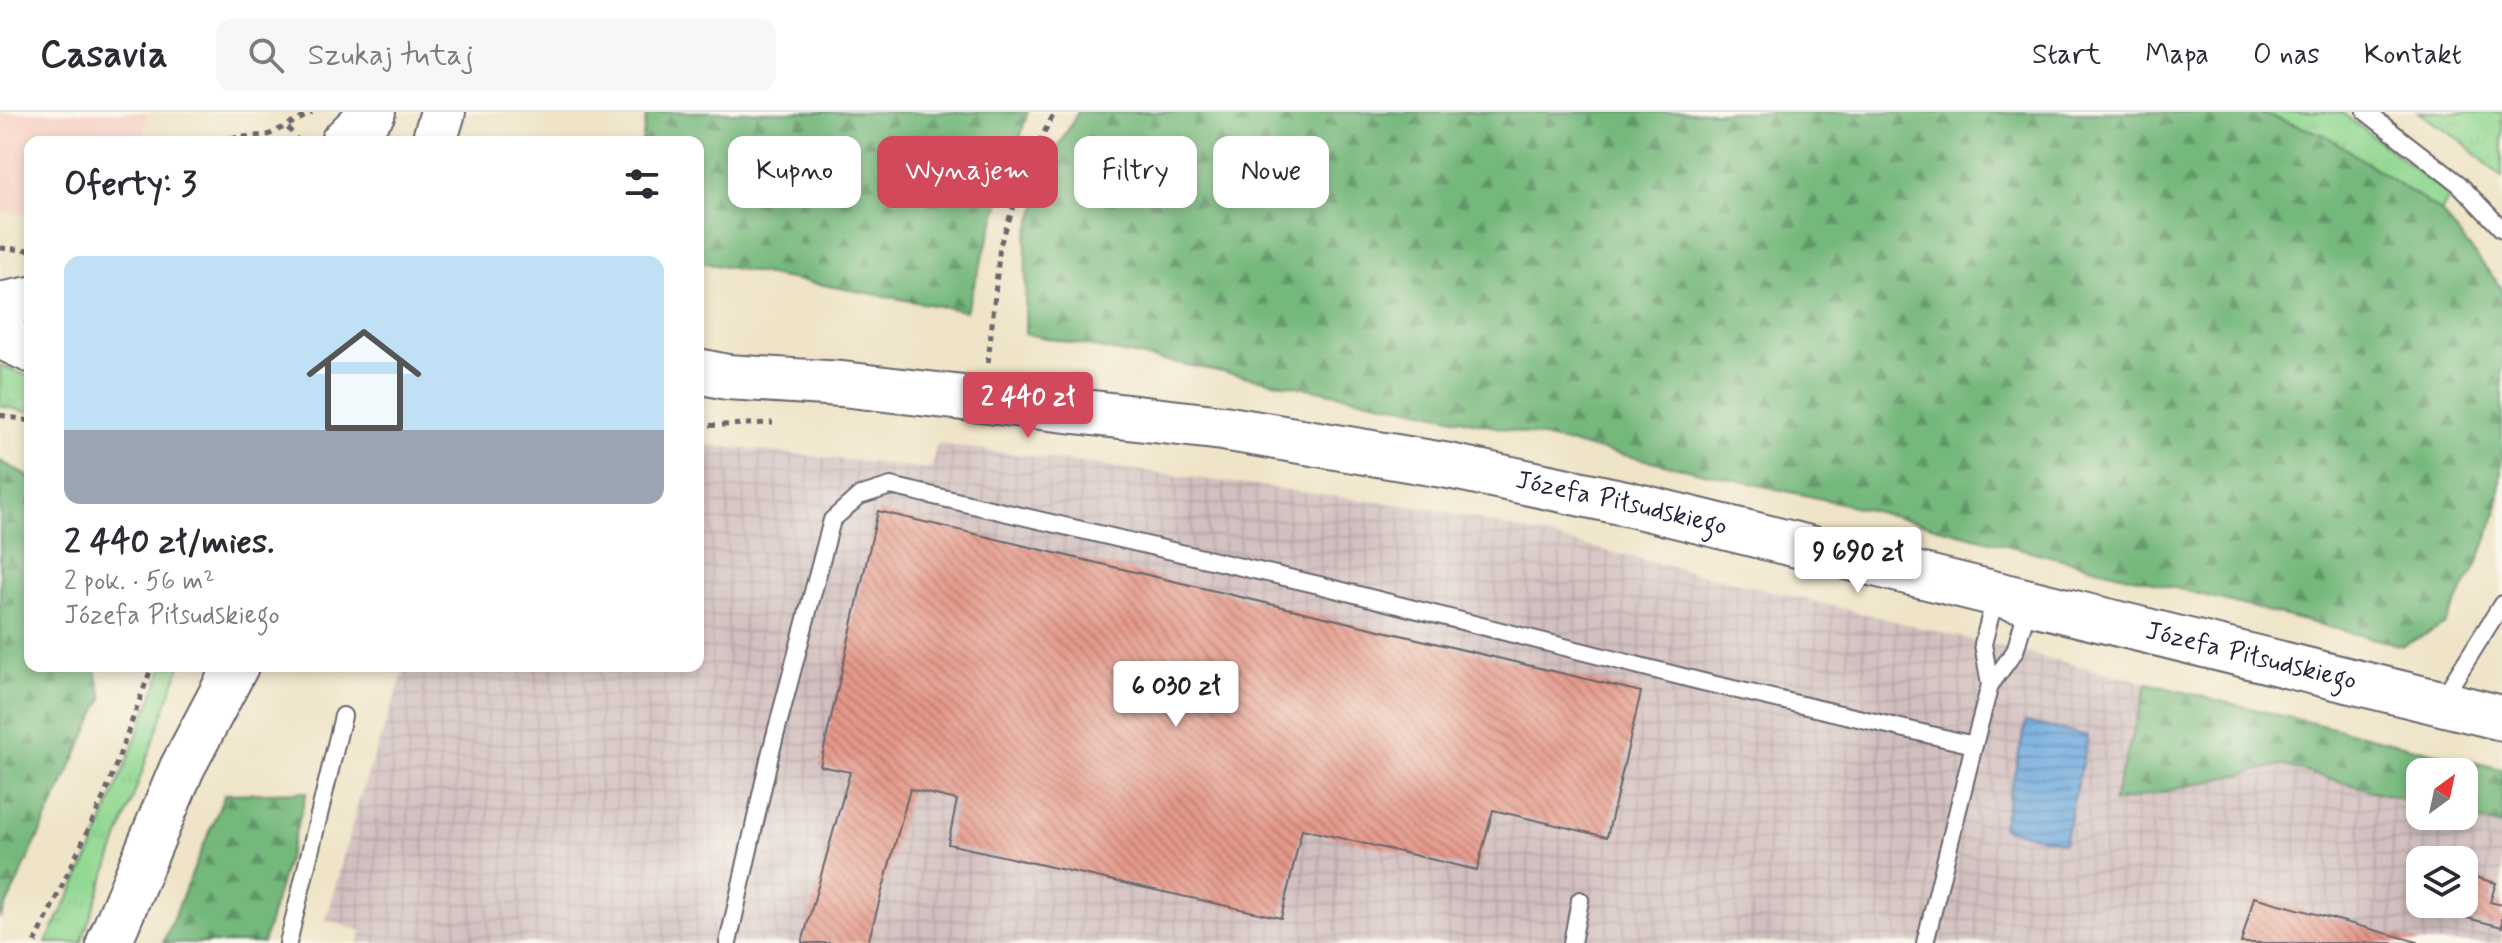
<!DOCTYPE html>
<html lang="pl">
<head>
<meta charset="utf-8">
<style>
  :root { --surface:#fff; --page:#f7f7f7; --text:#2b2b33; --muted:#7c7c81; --line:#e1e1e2; --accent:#d1495b }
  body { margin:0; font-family:Mynerve,sans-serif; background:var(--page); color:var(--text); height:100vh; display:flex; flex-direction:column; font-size:30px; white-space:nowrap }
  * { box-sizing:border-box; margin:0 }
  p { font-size:26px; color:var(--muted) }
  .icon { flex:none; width:44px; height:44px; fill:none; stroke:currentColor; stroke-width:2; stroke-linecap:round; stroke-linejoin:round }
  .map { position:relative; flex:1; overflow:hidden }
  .side { position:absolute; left:24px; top:24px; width:680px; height:536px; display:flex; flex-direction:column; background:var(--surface); border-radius:16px; box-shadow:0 4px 12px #0003 }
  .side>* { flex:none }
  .guide { position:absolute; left:728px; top:24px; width:760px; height:72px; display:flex; gap:16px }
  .needle { width:52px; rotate:33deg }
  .tools { position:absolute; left:2406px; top:646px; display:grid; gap:16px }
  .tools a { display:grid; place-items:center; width:72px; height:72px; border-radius:16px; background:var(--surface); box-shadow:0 4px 12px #0003; font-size:40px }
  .price { position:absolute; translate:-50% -68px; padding:0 18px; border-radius:8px; background:#fff; color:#222; font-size:26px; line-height:52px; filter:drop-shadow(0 2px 4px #0008) }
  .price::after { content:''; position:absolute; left:50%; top:48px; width:24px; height:18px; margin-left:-12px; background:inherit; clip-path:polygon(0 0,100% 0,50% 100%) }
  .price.selected { background:var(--accent); color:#fff }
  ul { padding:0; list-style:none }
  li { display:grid; align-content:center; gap:16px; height:424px; padding:0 40px }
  li span { display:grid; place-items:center; height:248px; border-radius:16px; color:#555 }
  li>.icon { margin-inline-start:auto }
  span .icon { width:144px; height:144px; fill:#fffc; stroke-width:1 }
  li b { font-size:34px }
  h2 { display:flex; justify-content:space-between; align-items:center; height:96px; padding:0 40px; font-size:34px }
  .chip { padding:0 28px; border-radius:16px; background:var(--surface); box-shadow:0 4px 12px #0003; font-size:28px; line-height:72px }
  .chip.selected { background:var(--accent); color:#fff }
  header { display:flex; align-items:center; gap:48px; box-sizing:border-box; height:112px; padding:0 40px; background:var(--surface); border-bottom:2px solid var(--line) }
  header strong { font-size:38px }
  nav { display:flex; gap:44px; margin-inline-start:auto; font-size:28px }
  .search { width:560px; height:72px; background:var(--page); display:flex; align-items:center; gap:20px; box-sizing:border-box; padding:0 28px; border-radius:16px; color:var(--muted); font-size:30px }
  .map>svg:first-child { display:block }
  .built { fill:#f7d1c6 }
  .industrial { fill:url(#industrial-grid); fill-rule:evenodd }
  .grass { fill:url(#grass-tufts); stroke:#5a7d66; stroke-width:2 }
  .forest { fill:url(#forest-firs); stroke:#4c6d5c; stroke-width:2 }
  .water { fill:url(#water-rules); stroke:#47668c; stroke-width:2 }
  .building { fill:url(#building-back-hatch) }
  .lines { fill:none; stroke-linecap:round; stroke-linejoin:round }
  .service-casing { stroke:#6a666c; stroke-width:20 }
  .secondary-casing { stroke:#6a666c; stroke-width:48 }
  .primary-casing { stroke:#6a666c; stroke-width:48 }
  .path { stroke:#6a666c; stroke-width:5; stroke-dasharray:6 6; stroke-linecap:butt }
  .service { stroke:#fff; stroke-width:16 }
  .secondary { stroke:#fff; stroke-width:44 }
  .primary { stroke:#fff; stroke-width:44 }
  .labels { text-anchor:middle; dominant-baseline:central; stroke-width:7; stroke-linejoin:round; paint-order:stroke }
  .street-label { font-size:26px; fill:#22223b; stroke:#fbf7ec }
</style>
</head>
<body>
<header>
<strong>Casavia</strong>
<div class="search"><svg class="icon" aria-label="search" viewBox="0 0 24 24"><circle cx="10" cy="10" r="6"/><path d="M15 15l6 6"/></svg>Szukaj tutaj</div>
<nav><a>Start</a><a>Mapa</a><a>O nas</a><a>Kontakt</a></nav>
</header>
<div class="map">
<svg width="2502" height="831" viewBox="0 0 2502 831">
  <defs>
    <pattern id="industrial-grid" width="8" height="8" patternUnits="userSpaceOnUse" patternTransform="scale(2)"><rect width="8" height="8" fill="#d2bfbf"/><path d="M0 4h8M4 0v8" fill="none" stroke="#b4a4a5"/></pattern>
    <pattern id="grass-tufts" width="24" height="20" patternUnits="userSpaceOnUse" patternTransform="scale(2)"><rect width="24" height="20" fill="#92d892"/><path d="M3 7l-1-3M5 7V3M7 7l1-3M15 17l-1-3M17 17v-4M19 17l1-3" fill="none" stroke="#7eb97f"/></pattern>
    <pattern id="forest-firs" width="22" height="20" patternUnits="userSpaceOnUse" patternTransform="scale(2)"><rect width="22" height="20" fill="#75b87c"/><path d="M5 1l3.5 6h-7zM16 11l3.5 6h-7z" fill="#609567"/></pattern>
    <pattern id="water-rules" width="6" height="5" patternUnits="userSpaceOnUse" patternTransform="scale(2)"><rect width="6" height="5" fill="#6ca9de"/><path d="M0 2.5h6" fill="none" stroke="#5889b5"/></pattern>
    <pattern id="building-back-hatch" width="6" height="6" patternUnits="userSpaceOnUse" patternTransform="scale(2)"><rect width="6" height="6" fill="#e49889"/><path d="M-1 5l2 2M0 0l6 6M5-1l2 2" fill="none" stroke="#b87c71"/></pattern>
  </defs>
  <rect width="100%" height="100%" fill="#fbf7ec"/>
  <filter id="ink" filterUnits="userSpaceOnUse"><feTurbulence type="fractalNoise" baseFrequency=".0125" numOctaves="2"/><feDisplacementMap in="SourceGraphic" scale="16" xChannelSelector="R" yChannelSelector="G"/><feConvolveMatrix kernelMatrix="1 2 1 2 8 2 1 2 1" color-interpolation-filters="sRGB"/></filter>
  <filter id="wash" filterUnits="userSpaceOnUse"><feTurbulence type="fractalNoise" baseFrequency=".006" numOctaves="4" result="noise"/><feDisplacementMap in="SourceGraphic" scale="32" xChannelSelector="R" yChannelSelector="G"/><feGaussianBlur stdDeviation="1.8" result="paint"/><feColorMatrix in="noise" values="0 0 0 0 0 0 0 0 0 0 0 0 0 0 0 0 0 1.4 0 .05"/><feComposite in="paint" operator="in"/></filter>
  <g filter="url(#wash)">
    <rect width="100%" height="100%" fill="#efe4c7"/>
    <!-- built -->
    <path class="built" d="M 0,0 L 147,0 L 143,30 L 30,30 L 30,102 L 0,99 Z"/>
    <!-- industrial -->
    <path class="industrial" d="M 698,332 L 931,357 L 937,332 L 1438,398 L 2502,657 L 2502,831 L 359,831 L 362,819 L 326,808 L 359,687 L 406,554 L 698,554 ZM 2420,660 L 2464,660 L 2464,704 L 2420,704 ZM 2420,748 L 2464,748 L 2464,792 L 2420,792 Z"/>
    <!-- grass -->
    <g class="grass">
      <path d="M 2257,0 L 2341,0 L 2450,84 L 2441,100 L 2325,23 Z"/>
      <path d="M 2418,0 L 2502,0 L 2502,66 L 2464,31 Z"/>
      <path d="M 0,253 L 30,265 L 30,300 L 0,294 Z"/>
      <path d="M 164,554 L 180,554 L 81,831 L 46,831 L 90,743 Z"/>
    </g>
    <!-- forest -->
    <g class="forest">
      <path d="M 647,0 L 1028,0 L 966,199 L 698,150 L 698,30 L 642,30 Z"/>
      <path d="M 1078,0 L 2257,0 L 2325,23 L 2441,100 L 2502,176 L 2502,347 L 2497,400 L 2476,455 L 2444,513 L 2403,534 L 1845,392 L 1410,296 L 1025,222 L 1026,126 L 1056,39 Z"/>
      <path d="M 0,349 L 30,365 L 30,554 L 94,554 L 103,586 L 0,807 Z"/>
      <path d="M 2147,571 L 2502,657 L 2502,714 L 2464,704 L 2464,660 L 2420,660 L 2420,692 L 2281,653 L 2113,691 Z"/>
      <path d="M 307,680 L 263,831 L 163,831 L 225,682 Z"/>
    </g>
    <!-- water -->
    <path class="water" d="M 2026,610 L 2088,624 L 2064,731 L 2002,716 Z"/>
    <g id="blocks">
      <!-- building -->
      <g class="building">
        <path d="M 878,399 L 1641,580 L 1607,725 L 1493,698 L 1477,758 L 1302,717 L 1281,806 L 948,732 L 957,688 L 910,677 L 868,831 L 802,831 L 850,660 L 820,654 Z"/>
        <path d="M 2464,762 L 2496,771 L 2490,790 L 2502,793 L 2502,815 L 2428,796 L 2428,792 L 2464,792 Z"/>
        <path d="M 2254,785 L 2418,830 L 2418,831 L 2241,831 Z"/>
      </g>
    </g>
  </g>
  <g filter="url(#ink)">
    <use href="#blocks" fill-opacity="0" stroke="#6a666c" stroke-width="2"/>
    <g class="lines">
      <defs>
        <g id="service">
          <path d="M 2366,0 L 2459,72 L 2502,117"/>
          <path d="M 1990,573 L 1983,532 L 1996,482"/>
          <path d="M 2441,589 L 2502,492"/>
          <path d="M 1974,633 L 1990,573 L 2015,539 L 2029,491"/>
          <path d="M 288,831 L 343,604"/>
          <path d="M 728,831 L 770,643 L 832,408 L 859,384 L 891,374 L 1319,473 L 1703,570 L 1974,633 L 1925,831"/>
          <path d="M 1572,831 L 1580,788"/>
        </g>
        <g id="secondary">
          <path id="s1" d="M 698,259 L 727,265 L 842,272 L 1223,316 L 1449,354 L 1630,392 L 2502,606"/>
          <path d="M 109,831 L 182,656 L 236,554"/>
        </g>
        <g id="primary">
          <path d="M 343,30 L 373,0"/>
          <path d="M 434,30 L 443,0"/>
          <path d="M 0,193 L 30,187"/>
          <path d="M 0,224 L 30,238"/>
        </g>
      </defs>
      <!-- service casing -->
      <use href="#service" class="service-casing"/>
      <!-- secondary casing -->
      <use href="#secondary" class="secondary-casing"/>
      <!-- primary casing -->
      <use href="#primary" class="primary-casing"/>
      <!-- path -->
      <g class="path">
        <path d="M 288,16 L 299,30"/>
        <path d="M 183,30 L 268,23 L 312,1"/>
        <path d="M 0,136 L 30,138"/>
        <path d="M 988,251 L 1000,133 L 1032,43 L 1055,0"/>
        <path d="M 0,303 L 30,309"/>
        <path d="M 698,314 L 773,311"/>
        <path d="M 35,831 L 106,680 L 152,554"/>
      </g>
      <!-- service -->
      <use href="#service" class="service"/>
      <!-- secondary -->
      <use href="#secondary" class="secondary"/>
      <!-- primary -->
      <use href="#primary" class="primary"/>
    </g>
  </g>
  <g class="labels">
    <!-- street labels -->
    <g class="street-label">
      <text stroke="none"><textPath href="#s1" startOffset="934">Józefa Piłsudskiego</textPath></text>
      <text stroke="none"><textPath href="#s1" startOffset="1582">Józefa Piłsudskiego</textPath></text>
    </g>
  </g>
</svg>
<div class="tools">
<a><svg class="needle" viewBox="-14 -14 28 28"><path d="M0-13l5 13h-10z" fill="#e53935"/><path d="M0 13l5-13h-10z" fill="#7c7c81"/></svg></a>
<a><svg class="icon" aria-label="layers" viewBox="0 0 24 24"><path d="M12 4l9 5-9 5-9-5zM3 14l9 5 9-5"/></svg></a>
</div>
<b class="price selected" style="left:1028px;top:328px">2 440 zł</b>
<b class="price" style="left:1858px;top:483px">9 690 zł</b>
<b class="price" style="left:1176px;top:617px">6 030 zł</b>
<div class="guide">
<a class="chip">Kupno</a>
<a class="chip selected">Wynajem</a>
<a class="chip">Filtry</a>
<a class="chip">Nowe</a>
</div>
<section class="side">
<h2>Oferty: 3<svg class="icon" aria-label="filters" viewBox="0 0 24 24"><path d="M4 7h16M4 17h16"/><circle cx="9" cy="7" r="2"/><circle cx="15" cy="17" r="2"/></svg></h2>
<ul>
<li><span style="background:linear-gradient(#bfe0f5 70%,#9aa5b1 0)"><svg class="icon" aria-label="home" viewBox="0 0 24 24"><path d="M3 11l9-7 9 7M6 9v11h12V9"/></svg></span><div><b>2 440 zł/mies.</b><p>2 pok. · 56 m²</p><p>Józefa Piłsudskiego</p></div></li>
</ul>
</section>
</div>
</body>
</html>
